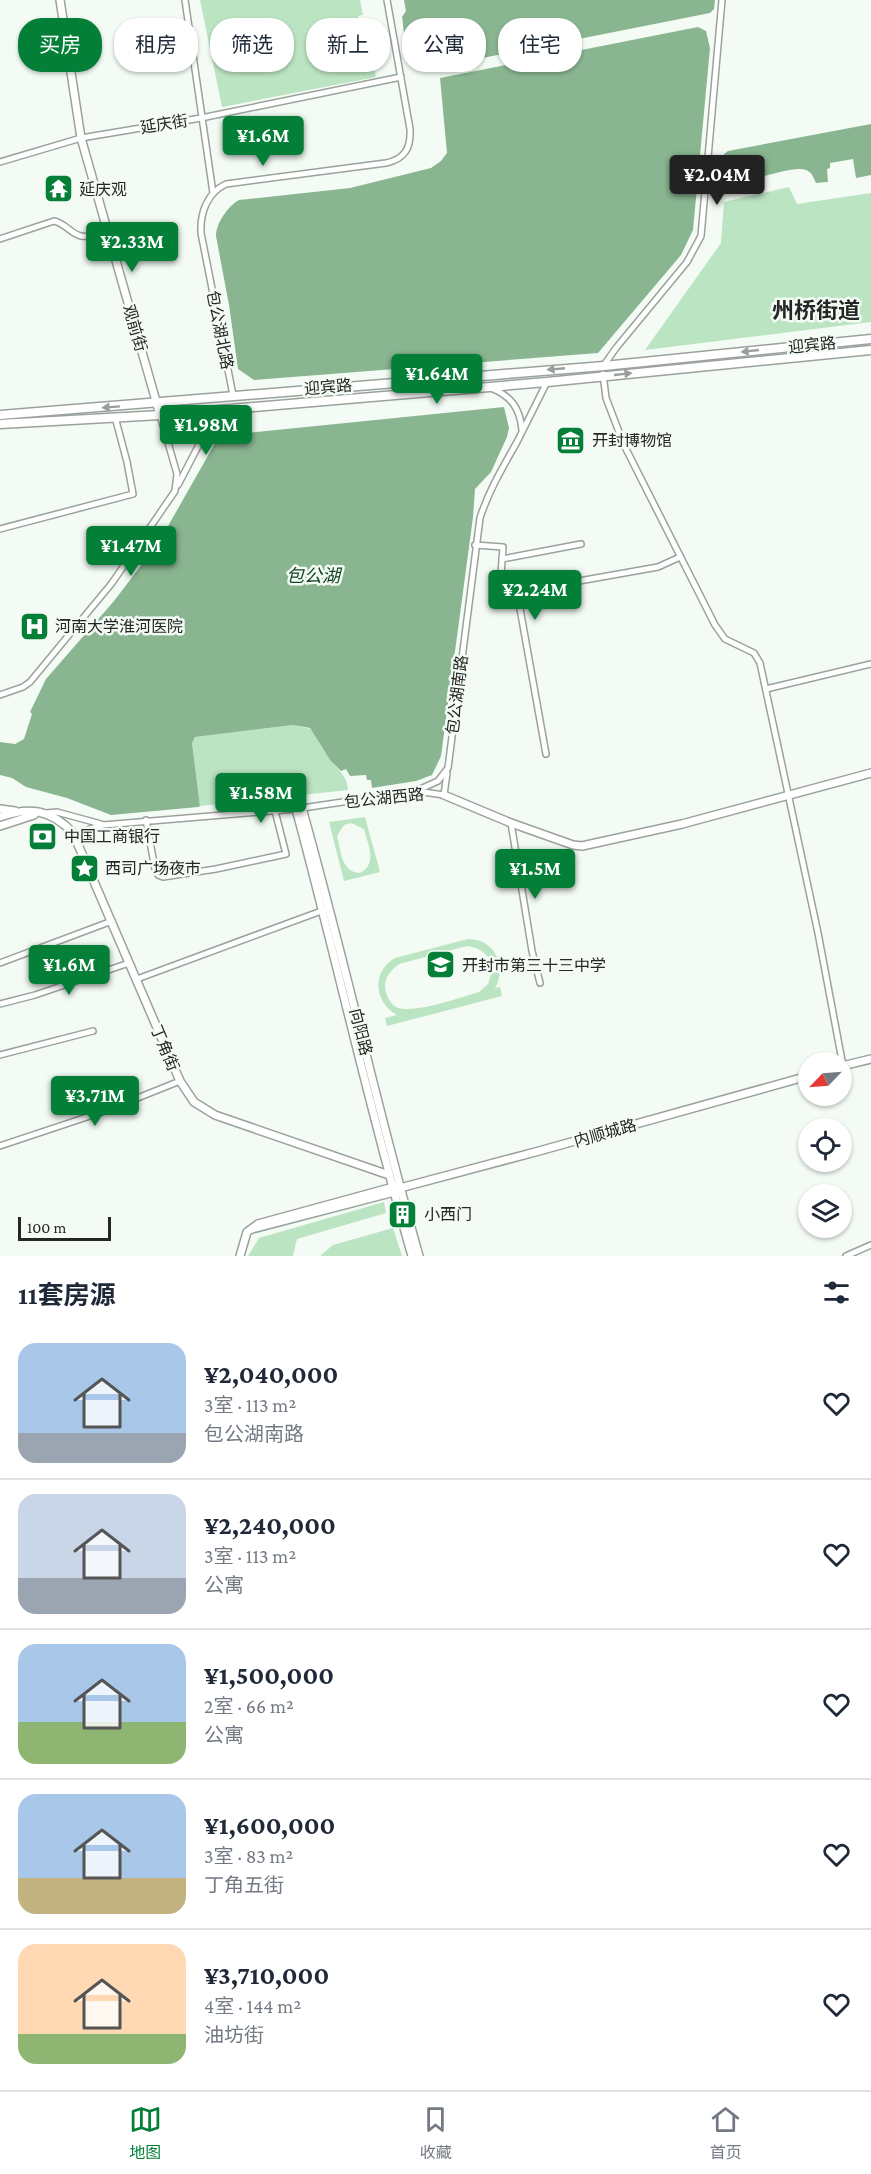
<!DOCTYPE html>
<html lang="zh">
<head>
<meta charset="utf-8">
<style>
  :root { --surface:#fff; --page:#f6f6f7; --text:#1f2937; --muted:#747a83; --line:#e0e1e3; --accent:#047f38 }
  body { margin:0; font-family:"Crimson Pro","Noto Sans SC",serif; background:var(--page); color:var(--text); height:100vh; display:flex; flex-direction:column; font-size:22px; white-space:nowrap }
  * { box-sizing:border-box; margin:0 }
  p { font-size:20px; color:var(--muted) }
  .icon { flex:none; width:33px; height:33px; fill:none; stroke:currentColor; stroke-width:2; stroke-linecap:round; stroke-linejoin:round }
  .map { position:relative; height:1256px; overflow:hidden }
  .sheet { display:flex; flex-direction:column; background:var(--surface); flex:1 }
  .sheet>* { flex:none }
  .hud { position:absolute; left:18px; top:18px; width:836px; height:54px; display:flex; gap:12px }
  .needle { width:39px; rotate:245deg }
  .controls { position:absolute; left:798px; top:1052px; display:grid; gap:12px }
  .controls a { display:grid; place-items:center; width:54px; height:54px; border-radius:50%; background:var(--surface); box-shadow:0 2px 4px #0004; font-size:30px }
  .scale { position:absolute; left:18px; bottom:15px; width:93px; box-sizing:border-box; padding-left:6px; border:3px solid #242725; border-top:0; font-size:16px; line-height:21px; white-space:nowrap; color:#242725; -webkit-text-stroke:4px #f3fbf4; paint-order:stroke }
  .price { position:absolute; translate:-50% -51px; padding:0 14px; border-radius:6px; background:var(--accent); color:#fff; font-size:20px; line-height:39px; filter:drop-shadow(0 2px 3px #0008) }
  .price::after { content:''; position:absolute; left:50%; top:36px; width:18px; height:14px; margin-left:-9px; background:inherit; clip-path:polygon(0 0,100% 0,50% 100%) }
  .price.current { background:#222; color:#fff }
  ul { padding:0; list-style:none }
  li { display:flex; align-items:center; gap:18px; height:150px; padding:0 18px }
  li+li { border-top:2px solid var(--line) }
  li span { display:grid; place-items:center; flex:none; width:168px; height:120px; border-radius:18px; color:#555 }
  li>.icon { margin-inline-start:auto }
  span .icon { width:72px; height:72px; fill:#fffc; stroke-width:1 }
  li b { font-size:26px }
  h2 { display:flex; justify-content:space-between; align-items:center; height:72px; padding:0 18px; font-size:26px }
  .chip { padding:0 21px; border-radius:24px; background:var(--surface); box-shadow:0 2px 4px #0004; font-size:21px; line-height:54px }
  .chip.current { background:var(--accent); color:#fff }
  .dock { display:flex; justify-content:space-around; align-items:center; height:84px; border-top:2px solid var(--line); background:var(--surface); font-size:16px; color:var(--muted) }
  .dock a { display:grid; justify-items:center; gap:3px }
  .dock .current { color:var(--accent) }
  .map>svg:first-child { display:block }
  .green { fill:#bbe4c2; fill-rule:evenodd }
  .water { fill:#89b691 }
  .lines { fill:none; stroke-linecap:round; stroke-linejoin:round }
  .minor-casing { stroke:#9ba29c; stroke-width:8 }
  .tertiary-casing { stroke:#9ba29c; stroke-width:10 }
  .secondary-casing { stroke:#9ba29c; stroke-width:11 }
  .minor { stroke:#fff; stroke-width:5 }
  .tertiary { stroke:#fff; stroke-width:7 }
  .secondary { stroke:#fff; stroke-width:8 }
  .oneway { fill:#9c9e9d }
  .labels { text-anchor:middle; dominant-baseline:central; stroke-width:5; stroke-linejoin:round; paint-order:stroke }
  .street-label { font-size:16px; fill:#242725; stroke:#f3fbf4 }
  .poi-label { font-size:16px; fill:#242725; stroke:#f3fbf4; text-anchor:start }
  .water-label { font-size:18px; font-style:italic; fill:#124421; stroke:#f3fbf4 }
  .district-label { font-size:22px; font-weight:bold; fill:#242725; stroke:#f3fbf4 }
</style>
</head>
<body>
<div class="map">
<svg width="871" height="1256" viewBox="0 0 871 1256">
  <rect width="100%" height="100%" fill="#f3fbf4"/>
  <!-- green -->
  <g class="green">
    <path d="M 200,0 L 360,0 L 363,15 L 358,16 L 368,68 L 374,67 L 376,77 L 222,107 Z"/>
    <path d="M 789,187 L 797,204 L 871,193 L 871,322 L 645,350 L 721,243 L 724,202 Z"/>
    <path d="M 293,725 L 311,729 C 317,739 322,749 329,758 C 337,769 347,775 348,790 L 200,806 L 192,743 L 195,737 Z"/>
    <path d="M 365,817 L 380,872 L 344,881 L 329,822 ZM 351,823 L 364,829 C 368,845 378,864 360,873 C 341,872 341,851 337,836 L 344,825 Z"/>
    <path d="M 468,939 C 494,939 508,965 495,988 L 500,987 L 502,996 L 387,1026 L 385,1018 L 397,1015 C 374,1002 371,972 395,958 ZM 467,946 C 481,948 489,954 493,968 L 488,984 L 479,992 C 461,997 412,1015 396,1007 C 391,1004 387,997 386,992 C 382,980 390,971 399,964 Z"/>
    <path d="M 384,1202 L 386,1213 L 297,1239 L 293,1256 L 248,1256 L 259,1238 Z"/>
    <path d="M 393,1228 L 402,1256 L 320,1256 L 333,1245 Z"/>
  </g>
  <!-- water -->
  <g class="water">
    <path d="M 404,0 L 715,0 L 714,9 L 710,13 L 422,70 C 403,64 405,34 402,17 L 406,11 Z"/>
    <path d="M 698,27 L 706,31 L 710,48 L 693,230 L 681,255 L 598,353 L 254,380 L 238,369 L 229,305 L 216,236 C 216,223 228,206 239,200 L 350,188 L 431,168 L 441,161 L 447,153 L 440,78 Z"/>
    <path d="M 871,124 L 871,175 L 856,178 L 853,159 L 830,163 L 830,168 L 827,169 L 828,182 L 816,183 C 814,179 813,174 808,171 C 793,162 745,188 724,180 L 724,154 L 728,151 Z"/>
    <path d="M 504,407 L 509,428 L 507,437 L 491,472 L 475,489 L 473,517 L 441,756 L 432,775 L 416,781 L 372,788 L 371,780 L 367,780 L 366,775 L 350,776 L 346,769 L 341,771 L 330,760 L 310,728 L 293,725 L 195,737 L 192,743 L 200,806 L 198,807 L 111,815 L 67,798 L 26,787 L 12,778 L 0,775 L 0,742 L 15,744 L 24,739 L 32,714 L 30,712 L 46,679 L 114,601 L 159,542 L 218,438 L 227,435 Z"/>
  </g>
  <g class="lines">
    <defs>
      <g id="minor">
        <path d="M 185,0 L 213,193"/>
        <path d="M 0,162 L 81,138 L 201,118 L 401,77"/>
        <path d="M 0,239 L 54,221 C 65,223 71,234 81,236 C 89,238 99,233 107,232"/>
        <path d="M 604,365 L 616,348 L 687,262 L 701,236 L 722,0"/>
        <path d="M 603,374 L 606,398 L 624,445 L 715,625 L 725,639 L 754,653 L 760,663 L 818,933 L 843,1066"/>
        <path d="M 491,388 C 511,396 520,408 522,430"/>
        <path d="M 233,395 L 201,233 C 200,213 207,193 226,184 L 386,163 C 405,159 411,148 410,129 L 387,0"/>
        <path d="M 178,485 L 217,410"/>
        <path d="M 0,529 L 133,494 L 127,462 L 115,417"/>
        <path d="M 475,545 L 503,547 L 500,588 L 504,593 L 517,592 L 546,754"/>
        <path d="M 502,559 L 581,544"/>
        <path d="M 517,592 L 658,567 L 680,557"/>
        <path d="M 766,689 L 871,664"/>
        <path d="M 0,695 L 23,687 L 30,682 L 112,583 L 175,491 L 177,474 L 160,415"/>
        <path d="M 416,791 L 438,781 L 448,768 L 480,518 C 489,490 503,467 517,442 C 527,422 537,402 547,382"/>
        <path d="M 46,813 L 57,812 L 101,824"/>
        <path d="M 146,820 L 155,869 L 158,875 L 163,877 L 216,869 L 286,854 L 275,811"/>
        <path d="M 511,823 L 532,951 L 540,983"/>
        <path d="M 76,839 L 87,830 L 103,825 L 296,809 L 416,791 L 444,795 L 447,773"/>
        <path d="M 0,963 L 112,921"/>
        <path d="M 137,979 L 324,910"/>
        <path d="M 0,1004 L 35,995 L 129,963"/>
        <path d="M 0,1055 L 93,1031"/>
        <path d="M 0,1146 L 105,1111 L 180,1081"/>
        <path d="M 846,1256 L 871,1245"/>
      </g>
      <g id="tertiary">
        <path d="M 60,0 L 81,138 L 160,415"/>
        <path d="M 444,795 L 511,823 L 573,845 L 582,846 L 682,824 L 871,773"/>
        <path d="M 302,808 C 344,957 377,1108 419,1256"/>
        <path d="M 0,809 L 15,811"/>
        <path d="M 296,809 C 336,957 369,1108 412,1256"/>
        <path d="M 0,817 C 29,806 52,810 73,833 L 180,1081 L 194,1102 L 215,1115 L 389,1175"/>
        <path d="M 0,826 L 34,815"/>
        <path d="M 842,1066 L 871,1059"/>
        <path d="M 400,1188 L 539,1151 L 808,1076"/>
        <path d="M 252,1229 L 398,1191"/>
        <path d="M 240,1256 L 247,1232 L 258,1224 L 397,1186"/>
      </g>
      <g id="secondary">
        <path d="M 0,415 L 604,366 L 871,339"/>
        <path d="M 0,424 L 160,415 L 547,382 L 871,350"/>
      </g>
    </defs>
    <!-- minor casing -->
    <use href="#minor" class="minor-casing"/>
    <!-- tertiary casing -->
    <use href="#tertiary" class="tertiary-casing"/>
    <!-- secondary casing -->
    <use href="#secondary" class="secondary-casing"/>
    <!-- minor -->
    <use href="#minor" class="minor"/>
    <!-- tertiary -->
    <use href="#tertiary" class="tertiary"/>
    <!-- secondary -->
    <use href="#secondary" class="secondary"/>
  </g>
  <!-- one-way arrows -->
  <defs><path id="oneway-solid" d="M-6-.8H1V-3.2L6.5 0L1 3.2V.8H-6Z" transform="scale(1.5)"/></defs>
  <g class="oneway">
    <use href="#oneway-solid" transform="translate(750 351) rotate(174)"/>
    <use href="#oneway-solid" transform="translate(556 369) rotate(175)"/>
    <use href="#oneway-solid" transform="translate(623 374) rotate(-6)"/>
    <use href="#oneway-solid" transform="translate(111 407) rotate(176)"/>
  </g>
  <!-- icons -->
  <defs>
    <symbol id="temple-square" viewBox="-11 -11 22 22"><rect x="-9" y="-9" width="18" height="18" rx="4" fill="#047f38" stroke="#f3fbf4"/><path d="M0-6L5-2H3V0L6.5 2.5H4V6H1.5V3h-3V6H-4V2.5H-6.5L-3 0V-2H-5Z" fill="#fff"/></symbol>
    <symbol id="museum-square" viewBox="-11 -11 22 22"><rect x="-9" y="-9" width="18" height="18" rx="4" fill="#047f38" stroke="#f3fbf4"/><path d="M0-6L6-3V-2H-6V-3ZM-5-1h2V3h-2ZM-1-1h2V3h-2ZM3-1h2V3H3ZM-6 4H6V6H-6Z" fill="#fff"/></symbol>
    <symbol id="hospital-square" viewBox="-11 -11 22 22"><rect x="-9" y="-9" width="18" height="18" rx="4" fill="#047f38" stroke="#f3fbf4"/><path d="M-5-5h3v3.5h4V-5h3V5h-3V1.5h-4V5h-3Z" fill="#fff"/></symbol>
    <symbol id="bank-square" viewBox="-11 -11 22 22"><rect x="-9" y="-9" width="18" height="18" rx="4" fill="#047f38" stroke="#f3fbf4"/><path d="M-6-4H6V4H-6ZM0-2.3a2.3 2.3 0 1 0 0 4.6a2.3 2.3 0 1 0 0-4.6Z" fill="#fff"/></symbol>
    <symbol id="sight-square" viewBox="-11 -11 22 22"><rect x="-9" y="-9" width="18" height="18" rx="4" fill="#047f38" stroke="#f3fbf4"/><path d="M0-6L1.8-2.2L6-1.7L2.9 1.2L3.7 5.4L0 3.3L-3.7 5.4L-2.9 1.2L-6-1.7L-1.8-2.2Z" fill="#fff"/></symbol>
    <symbol id="school-square" viewBox="-11 -11 22 22"><rect x="-9" y="-9" width="18" height="18" rx="4" fill="#047f38" stroke="#f3fbf4"/><path d="M0-5L7-2L0 1L-7-2ZM-4 1L0 2.5L4 1V4Q0 6-4 4Z" fill="#fff"/></symbol>
    <symbol id="building-square" viewBox="-11 -11 22 22"><rect x="-9" y="-9" width="18" height="18" rx="4" fill="#047f38" stroke="#f3fbf4"/><path d="M-4-6H4V6H1V3H-1V6H-4ZM-2.5-4.3h1.7v1.8h-1.7ZM.8-4.3h1.7v1.8H.8ZM-2.5-1h1.7V.8h-1.7ZM.8-1h1.7V.8H.8Z" fill="#fff"/></symbol>
  </defs>
  <g fill-rule="evenodd">
    <use href="#temple-square" x="42" y="172" width="33" height="33"/>
    <use href="#museum-square" x="554" y="424" width="33" height="33"/>
    <use href="#hospital-square" x="18" y="610" width="33" height="33"/>
    <use href="#bank-square" x="26" y="820" width="33" height="33"/>
    <use href="#sight-square" x="68" y="852" width="33" height="33"/>
    <use href="#school-square" x="424" y="948" width="33" height="33"/>
    <use href="#building-square" x="386" y="1198" width="33" height="33"/>
  </g>
  <g class="labels">
    <!-- street labels -->
    <g class="street-label">
      <text transform="translate(164 124) rotate(-9)">延庆街</text>
      <text transform="translate(135 328) rotate(74)">观前街</text>
      <text transform="translate(220 330) rotate(79)">包公湖北路</text>
      <text transform="translate(812 345) rotate(-6)">迎宾路</text>
      <text transform="translate(328 387) rotate(-5)">迎宾路</text>
      <text transform="translate(457 695) rotate(-83)">包公湖南路</text>
      <text transform="translate(384 798) rotate(-6)">包公湖西路</text>
      <text transform="translate(361 1032) rotate(76)">向阳路</text>
      <text transform="translate(165 1048) rotate(67)">丁角街</text>
      <text transform="translate(605 1133) rotate(-16)">内顺城路</text>
    </g>
    <!-- poi labels -->
    <g class="poi-label">
      <text x="79" y="189">延庆观</text>
      <text x="592" y="440">开封博物馆</text>
      <text x="55" y="626">河南大学淮河医院</text>
      <text x="64" y="836">中国工商银行</text>
      <text x="105" y="868">西司广场夜市</text>
      <text x="462" y="965">开封市第三十三中学</text>
      <text x="424" y="1214">小西门</text>
    </g>
    <!-- water labels -->
    <g class="water-label">
      <text x="313" y="576">包公湖</text>
    </g>
    <!-- district labels -->
    <g class="district-label">
      <text x="816" y="310">州桥街道</text>
    </g>
  </g>
</svg>
<div class="controls">
<a><svg class="needle" viewBox="-14 -14 28 28"><path d="M0-13l5 13h-10z" fill="#e53935"/><path d="M0 13l5-13h-10z" fill="#747a83"/></svg></a>
<a><svg class="icon" aria-label="locate" viewBox="0 0 24 24"><circle cx="12" cy="12" r="6"/><path d="M12 2v4M12 18v4M2 12h4M18 12h4"/></svg></a>
<a><svg class="icon" aria-label="layers" viewBox="0 0 24 24"><path d="M12 4l9 5-9 5-9-5zM3 14l9 5 9-5"/></svg></a>
</div>
<div class="scale">100 m</div>
<b class="price" style="left:263px;top:167px">¥1.6M</b>
<b class="price current" style="left:717px;top:206px">¥2.04M</b>
<b class="price" style="left:132px;top:273px">¥2.33M</b>
<b class="price" style="left:437px;top:405px">¥1.64M</b>
<b class="price" style="left:206px;top:456px">¥1.98M</b>
<b class="price" style="left:131px;top:577px">¥1.47M</b>
<b class="price" style="left:535px;top:621px">¥2.24M</b>
<b class="price" style="left:261px;top:824px">¥1.58M</b>
<b class="price" style="left:535px;top:900px">¥1.5M</b>
<b class="price" style="left:69px;top:996px">¥1.6M</b>
<b class="price" style="left:95px;top:1127px">¥3.71M</b>
<div class="hud">
<a class="chip current">买房</a>
<a class="chip">租房</a>
<a class="chip">筛选</a>
<a class="chip">新上</a>
<a class="chip">公寓</a>
<a class="chip">住宅</a>
</div>
</div>
<section class="sheet">
<h2>11套房源<svg class="icon" aria-label="filters" viewBox="0 0 24 24"><path d="M4 7h16M4 17h16"/><circle cx="9" cy="7" r="2"/><circle cx="15" cy="17" r="2"/></svg></h2>
<ul>
<li><span style="background:linear-gradient(#a9c7e8 75%,#9aa5b1 0)"><svg class="icon" aria-label="home" viewBox="0 0 24 24"><path d="M3 11l9-7 9 7M6 9v11h12V9"/></svg></span><div><b>¥2,040,000</b><p>3室 · 113 m²</p><p>包公湖南路</p></div><svg class="icon" aria-label="heart" viewBox="0 0 24 24"><path d="M12 20l-8-8c-3-5 5-10 8-4 3-6 11-1 8 4z"/></svg></li>
<li><span style="background:linear-gradient(#c9d6e8 70%,#9aa5b1 0)"><svg class="icon" aria-label="home" viewBox="0 0 24 24"><path d="M3 11l9-7 9 7M6 9v11h12V9"/></svg></span><div><b>¥2,240,000</b><p>3室 · 113 m²</p><p>公寓</p></div><svg class="icon" aria-label="heart" viewBox="0 0 24 24"><path d="M12 20l-8-8c-3-5 5-10 8-4 3-6 11-1 8 4z"/></svg></li>
<li><span style="background:linear-gradient(#a9c7e8 65%,#8fb573 0)"><svg class="icon" aria-label="home" viewBox="0 0 24 24"><path d="M3 11l9-7 9 7M6 9v11h12V9"/></svg></span><div><b>¥1,500,000</b><p>2室 · 66 m²</p><p>公寓</p></div><svg class="icon" aria-label="heart" viewBox="0 0 24 24"><path d="M12 20l-8-8c-3-5 5-10 8-4 3-6 11-1 8 4z"/></svg></li>
<li><span style="background:linear-gradient(#a9c7e8 70%,#c2b280 0)"><svg class="icon" aria-label="home" viewBox="0 0 24 24"><path d="M3 11l9-7 9 7M6 9v11h12V9"/></svg></span><div><b>¥1,600,000</b><p>3室 · 83 m²</p><p>丁角五街</p></div><svg class="icon" aria-label="heart" viewBox="0 0 24 24"><path d="M12 20l-8-8c-3-5 5-10 8-4 3-6 11-1 8 4z"/></svg></li>
<li><span style="background:linear-gradient(#ffd9b3 75%,#8fb573 0)"><svg class="icon" aria-label="home" viewBox="0 0 24 24"><path d="M3 11l9-7 9 7M6 9v11h12V9"/></svg></span><div><b>¥3,710,000</b><p>4室 · 144 m²</p><p>油坊街</p></div><svg class="icon" aria-label="heart" viewBox="0 0 24 24"><path d="M12 20l-8-8c-3-5 5-10 8-4 3-6 11-1 8 4z"/></svg></li>
</ul>
</section>
<nav class="dock">
<a class="current"><svg class="icon" aria-label="map" viewBox="0 0 24 24"><path d="M3 6l6-2 6 2 6-2v14l-6 2-6-2-6 2zM9 4v14M15 6v14"/></svg>地图</a>
<a><svg class="icon" aria-label="saved" viewBox="0 0 24 24"><path d="M7 4h10v16l-5-4-5 4z"/></svg>收藏</a>
<a><svg class="icon" aria-label="home" viewBox="0 0 24 24"><path d="M3 11l9-7 9 7M6 9v11h12V9"/></svg>首页</a>
</nav>
</body>
</html>
